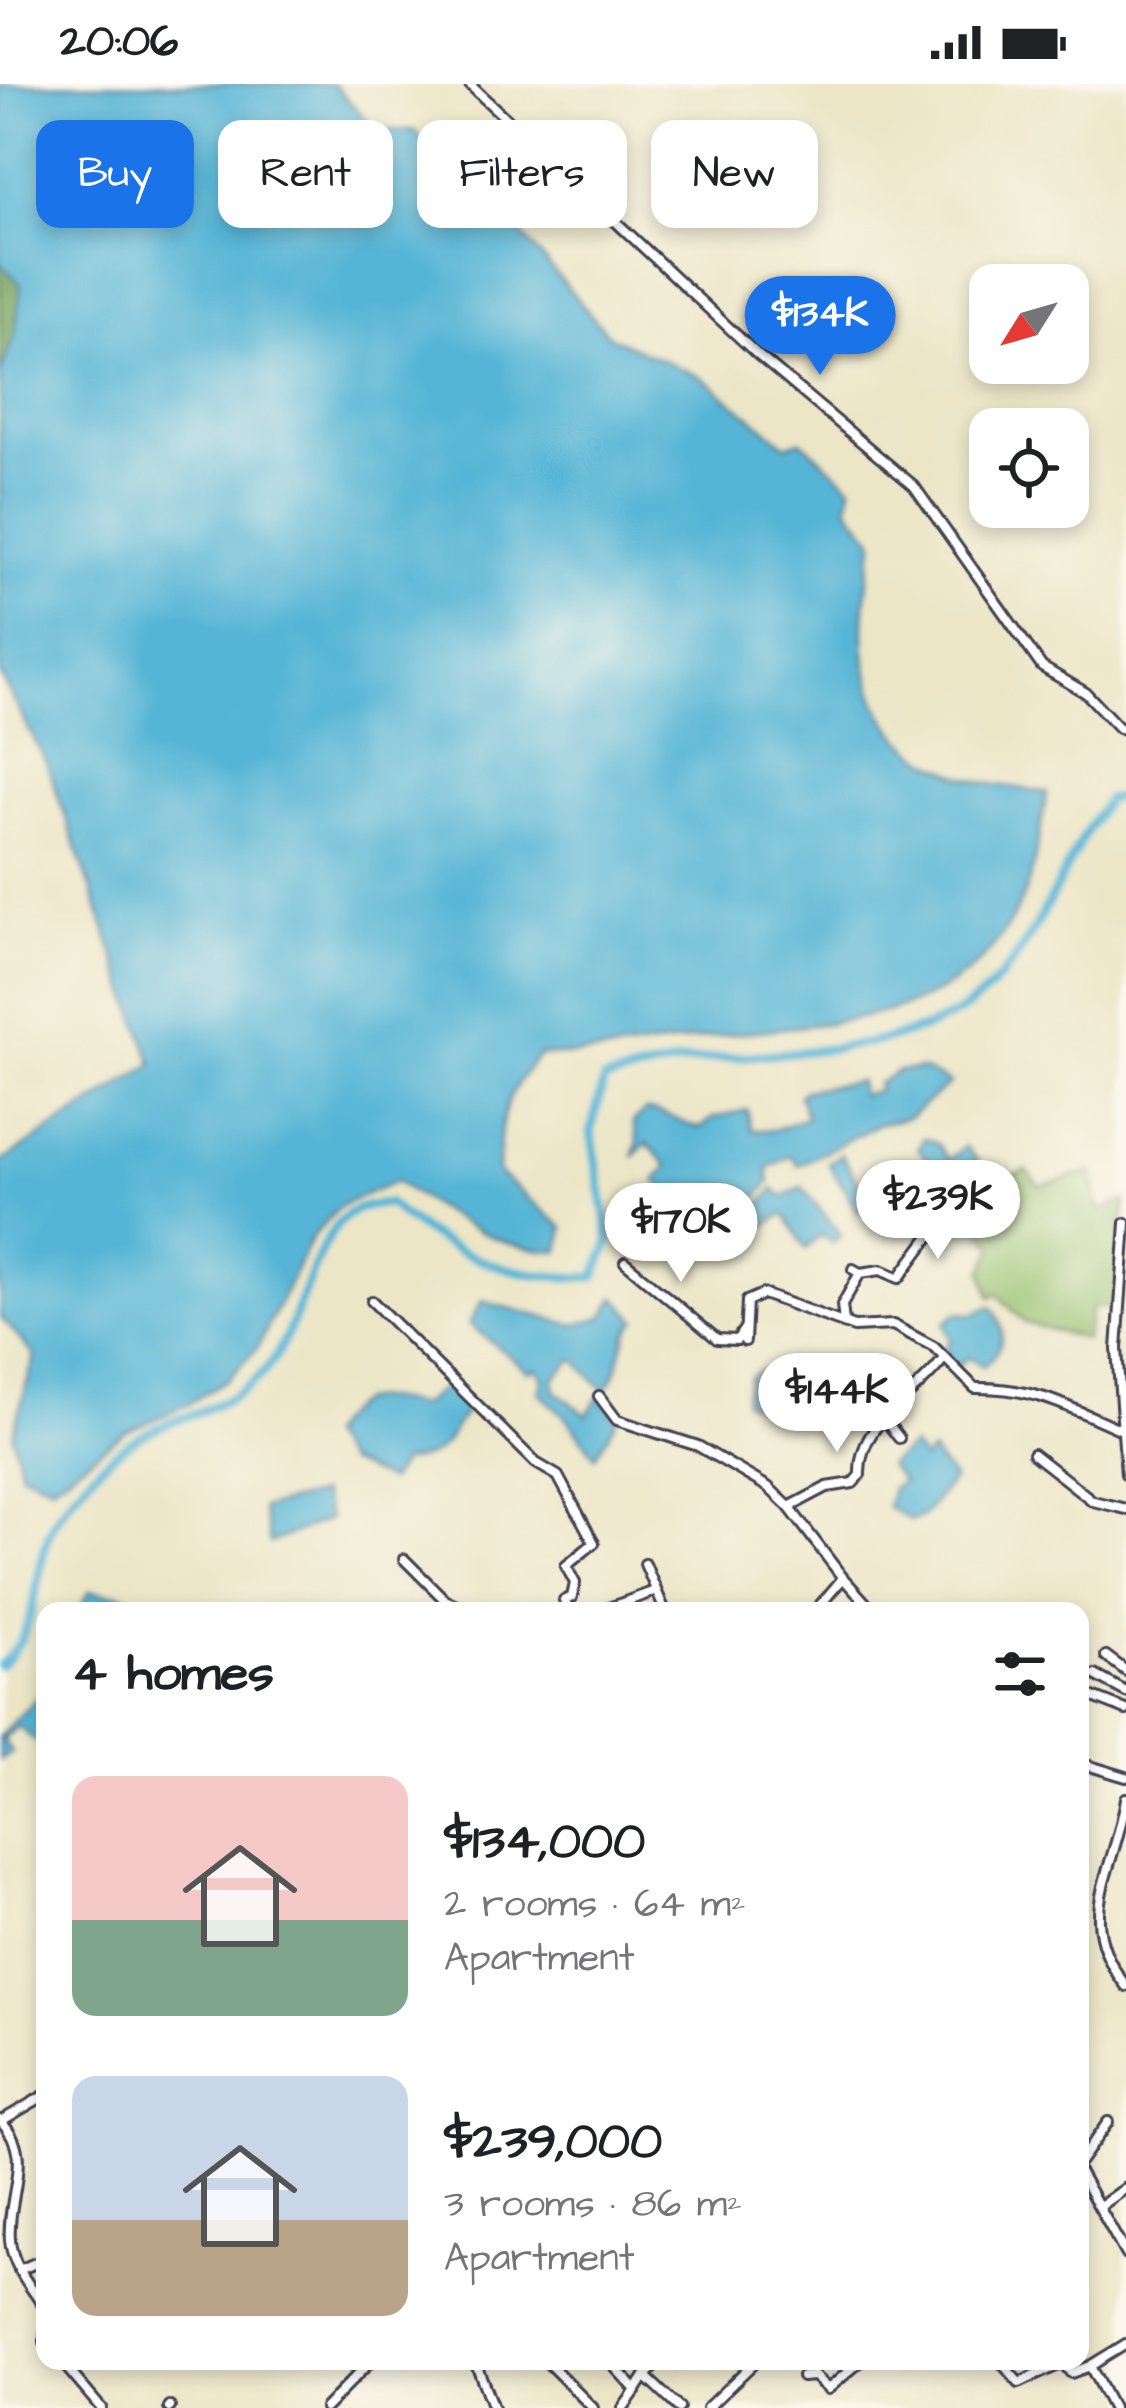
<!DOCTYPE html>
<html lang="en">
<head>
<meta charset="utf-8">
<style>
  :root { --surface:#fff; --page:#f6f6f6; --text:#202124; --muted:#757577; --accent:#1a73e8 }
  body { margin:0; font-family:"Architects Daughter",sans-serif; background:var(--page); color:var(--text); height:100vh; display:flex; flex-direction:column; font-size:45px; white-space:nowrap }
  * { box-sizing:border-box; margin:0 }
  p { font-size:39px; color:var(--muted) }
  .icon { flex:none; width:66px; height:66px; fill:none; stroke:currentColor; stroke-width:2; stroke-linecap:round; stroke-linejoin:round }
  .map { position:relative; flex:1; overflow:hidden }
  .drawer { position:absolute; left:36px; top:1518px; width:1053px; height:768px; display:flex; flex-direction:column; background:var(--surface); border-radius:24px; box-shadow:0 6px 18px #0003 }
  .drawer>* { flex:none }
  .top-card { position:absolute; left:36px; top:36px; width:1056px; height:108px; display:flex; gap:24px }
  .needle { width:78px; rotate:233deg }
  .buttons { position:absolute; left:969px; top:180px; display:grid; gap:24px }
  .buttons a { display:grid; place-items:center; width:120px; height:120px; border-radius:24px; background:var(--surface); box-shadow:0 6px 18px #0003; font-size:60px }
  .price { position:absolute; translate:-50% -102px; padding:0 27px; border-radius:42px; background:#fff; color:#222; font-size:39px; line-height:78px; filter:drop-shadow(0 3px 6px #0008) }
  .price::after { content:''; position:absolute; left:50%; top:72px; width:36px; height:27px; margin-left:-18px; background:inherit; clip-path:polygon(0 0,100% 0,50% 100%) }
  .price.on { background:var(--accent); color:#fff }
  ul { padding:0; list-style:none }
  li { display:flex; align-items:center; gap:36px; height:300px; padding:0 36px }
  li span { display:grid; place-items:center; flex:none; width:336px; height:240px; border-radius:24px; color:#555 }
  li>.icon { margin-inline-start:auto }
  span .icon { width:144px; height:144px; fill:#fffc; stroke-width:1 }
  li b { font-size:51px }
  h2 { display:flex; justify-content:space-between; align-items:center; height:144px; padding:0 36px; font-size:51px }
  .pill { padding:0 42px; border-radius:24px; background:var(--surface); box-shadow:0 6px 18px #0003; font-size:42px; line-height:108px }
  .pill.on { background:var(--accent); color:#fff }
  .status { display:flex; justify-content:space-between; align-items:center; height:84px; padding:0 60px; background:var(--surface); direction:ltr }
  .status svg { height:33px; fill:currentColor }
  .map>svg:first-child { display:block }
  .green { fill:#97c16e; stroke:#5c7254; stroke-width:3 }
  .forest { fill:#79a761; stroke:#4e644e; stroke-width:3 }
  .water { fill:#57b5d6; stroke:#3c6c88; stroke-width:3 }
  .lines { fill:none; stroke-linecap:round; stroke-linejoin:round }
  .canal { stroke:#57b5d6; stroke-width:9 }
  .street-casing { stroke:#403f50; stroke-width:14 }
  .street { stroke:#fff; stroke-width:8 }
</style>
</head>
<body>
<div class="status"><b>20:06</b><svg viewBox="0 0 49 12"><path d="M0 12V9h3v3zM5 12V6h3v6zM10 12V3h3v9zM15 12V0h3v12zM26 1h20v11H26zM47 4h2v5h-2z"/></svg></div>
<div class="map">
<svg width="1126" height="2324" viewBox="0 0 1126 2324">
  <rect width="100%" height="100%" fill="#fbf7ec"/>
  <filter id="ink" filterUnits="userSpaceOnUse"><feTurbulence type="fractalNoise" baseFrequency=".00833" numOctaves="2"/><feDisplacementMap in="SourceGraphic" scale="24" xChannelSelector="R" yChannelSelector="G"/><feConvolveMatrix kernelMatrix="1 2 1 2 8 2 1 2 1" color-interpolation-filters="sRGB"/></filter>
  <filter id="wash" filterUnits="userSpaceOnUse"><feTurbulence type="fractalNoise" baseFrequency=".004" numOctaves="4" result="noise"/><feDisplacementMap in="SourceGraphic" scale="48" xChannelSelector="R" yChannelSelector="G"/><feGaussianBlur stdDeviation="2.7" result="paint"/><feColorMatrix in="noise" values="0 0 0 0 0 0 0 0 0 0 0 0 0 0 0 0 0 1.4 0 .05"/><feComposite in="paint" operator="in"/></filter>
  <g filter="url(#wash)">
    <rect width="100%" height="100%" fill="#ece6c7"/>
    <!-- green -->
    <path class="green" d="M 1026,1086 L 1040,1102 L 1092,1088 L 1099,1126 L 1126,1117 L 1112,1224 L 1092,1223 L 1085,1255 L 1025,1239 L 997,1210 L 991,1213 L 983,1187 L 994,1163 L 969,1127 L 994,1099 Z"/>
    <!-- forest -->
    <path class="forest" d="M 0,179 L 21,201 L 15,250 L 0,291 Z"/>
    <!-- water -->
    <g class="water">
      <path d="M 0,0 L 333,0 L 377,47 L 413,46 L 495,119 L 609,252 L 703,294 L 786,361 L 801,356 L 851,402 L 848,423 L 875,456 C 856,550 850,649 957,690 C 984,701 1018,703 1047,709 C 1040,741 1037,779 1025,808 C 974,936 854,936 739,949 C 667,958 614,973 539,971 C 502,1014 500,1034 498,1089 L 564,1144 L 560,1167 C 496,1166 448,1132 396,1097 L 340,1122 L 312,1153 L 258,1263 L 229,1294 L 187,1321 L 124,1349 L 52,1401 L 21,1388 L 12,1351 L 35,1272 L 0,1233 L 0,1079 L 153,980 L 47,680 L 0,590 L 0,291 L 15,250 L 21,201 L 0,179 Z"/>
      <path d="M 922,985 L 950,999 L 909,1033 L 879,1040 L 799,1081 L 790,1072 L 768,1084 L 770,1098 L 735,1138 L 701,1114 L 685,1124 L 677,1144 L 653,1141 L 675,1123 L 676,1115 L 656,1096 L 668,1082 L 647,1059 L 633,1073 L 638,1058 L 633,1038 L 646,1026 C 672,1029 682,1042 701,1044 L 713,1034 L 747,1026 L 752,1046 L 773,1046 L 807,1034 L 799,1012 L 805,1006 L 859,997 L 861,1011 L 879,1006 L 877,1000 L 898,987 Z"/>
      <path d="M 924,1054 L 939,1061 L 948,1076 L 965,1062 L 978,1077 L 943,1097 L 918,1064 Z"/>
      <path d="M 841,1070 L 871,1120 L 858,1128 L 828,1079 Z"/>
      <path d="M 802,1103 L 841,1151 L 833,1159 L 821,1151 L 806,1165 L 784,1130 L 766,1141 L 754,1128 L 774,1105 L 782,1113 Z"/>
      <path d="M 616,1213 L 637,1236 C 616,1257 625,1287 604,1306 L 574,1275 L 554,1294 L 556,1307 L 587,1331 L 599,1312 L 617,1336 L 595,1372 L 569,1336 L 539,1308 L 543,1294 L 536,1284 L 528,1287 L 469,1240 L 482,1217 L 574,1241 L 603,1233 Z"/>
      <path d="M 991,1222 C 1007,1242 1005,1267 983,1282 L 968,1273 L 957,1283 L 944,1265 L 950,1256 L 944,1240 L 956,1229 L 974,1230 Z"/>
      <path d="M 778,1279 L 818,1305 L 803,1340 L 744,1317 L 749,1293 L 759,1287 L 774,1289 Z"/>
      <path d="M 447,1301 L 469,1323 C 443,1357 449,1372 402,1378 L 389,1397 L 346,1379 L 327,1352 C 354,1309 372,1310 419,1322 Z"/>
      <path d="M 912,1362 L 923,1376 L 931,1368 L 953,1395 L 923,1432 L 911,1436 L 887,1423 L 892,1404 L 902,1398 L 888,1381 Z"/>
      <path d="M 320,1410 L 329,1435 L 270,1459 L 262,1424 Z"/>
      <path d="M 89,1507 L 123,1511 L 162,1527 L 109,1527 L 105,1521 L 99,1527 L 79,1527 Z"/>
      <path d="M 45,1605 L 45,1666 L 18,1642 L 3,1655 L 12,1669 L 0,1676 L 0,1652 Z"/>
    </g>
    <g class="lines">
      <!-- canal -->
      <path class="canal" d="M 0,1581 C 49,1541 27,1469 64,1423 C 82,1399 103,1376 129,1359 C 170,1332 221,1329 259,1293 C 302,1253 308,1154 353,1127 C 362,1122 377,1121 388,1119 C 447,1172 516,1197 595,1193 L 610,1157 L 591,1047 L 604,996 C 631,991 658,982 685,978 C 773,966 906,973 978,915 C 1039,866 1061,776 1108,715 L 1126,714"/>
    </g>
  </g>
  <g filter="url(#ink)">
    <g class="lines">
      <defs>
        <g id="street">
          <path d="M 469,0 L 758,271 L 914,402 L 1042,583 L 1086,609 L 1119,644 L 1126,645"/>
          <path d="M 1126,1139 L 1117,1265 L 1126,1390"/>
          <path d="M 930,1152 L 948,1152"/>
          <path d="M 625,1178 L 717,1255 L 737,1256 L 745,1244"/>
          <path d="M 860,1189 L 881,1186 L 899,1194 L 930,1152 L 909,1098"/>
          <path d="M 372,1217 L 536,1379 L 558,1392 L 594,1459 L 566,1482 L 575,1499 L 572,1513 L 564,1517 L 570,1527"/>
          <path d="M 844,1238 L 842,1221 L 860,1189 L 853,1185"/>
          <path d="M 745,1257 L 747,1217 L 763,1210 L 854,1243 L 893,1241 L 934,1263 L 975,1304 C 1035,1303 1068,1323 1122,1346"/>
          <path d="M 599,1312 L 617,1336 L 698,1362 L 768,1403 L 789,1423"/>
          <path d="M 883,1333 L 899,1354"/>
          <path d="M 1033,1370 L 1093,1417 L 1126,1425"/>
          <path d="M 404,1475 L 445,1516 L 470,1527"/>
          <path d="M 645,1480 L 665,1527"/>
          <path d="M 843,1494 L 789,1423 L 827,1403 L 853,1399 L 860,1391 C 858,1336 916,1314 944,1274"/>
          <path d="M 600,1527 L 655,1507"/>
          <path d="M 815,1527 L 843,1494 L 873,1527"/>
          <path d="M 1106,1572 L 1126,1587"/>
          <path d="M 1095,1591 L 1126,1608"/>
          <path d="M 1083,1609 L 1126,1626"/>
          <path d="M 1080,1679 L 1126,1693"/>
          <path d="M 1126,1714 C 1115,1791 1071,1832 1126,1902"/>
          <path d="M 0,2036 C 36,2071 6,2111 10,2156 C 12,2182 31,2203 45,2224"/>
          <path d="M 1,2037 L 45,2011"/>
          <path d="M 1080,2077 L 1108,2038"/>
          <path d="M 1080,2089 L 1126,2171"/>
          <path d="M 1102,2121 L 1126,2104"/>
          <path d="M 19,2186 L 45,2175"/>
          <path d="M 45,2248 L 45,2258"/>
          <path d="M 61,2277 L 101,2324"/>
          <path d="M 475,2277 L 493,2324"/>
          <path d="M 546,2277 L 593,2324"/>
          <path d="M 609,2277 L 636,2306 L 623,2324"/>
          <path d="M 1000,2277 L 1019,2299 L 1063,2279 L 1071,2289 L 1090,2282 L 1112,2324"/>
          <path d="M 1090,2282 L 1126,2260"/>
          <path d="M 645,2292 L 659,2277"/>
          <path d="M 802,2293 L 814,2292 L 828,2305 L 861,2277"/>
          <path d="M 636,2306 L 645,2292 L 679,2324"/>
          <path d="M 169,2324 L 170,2323"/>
          <path d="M 325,2324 L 371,2277"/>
          <path d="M 707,2324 L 756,2277"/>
        </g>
      </defs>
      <!-- street casing -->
      <use href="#street" class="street-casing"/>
      <!-- street -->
      <use href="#street" class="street"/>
    </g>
  </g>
</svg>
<div class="buttons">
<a><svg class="needle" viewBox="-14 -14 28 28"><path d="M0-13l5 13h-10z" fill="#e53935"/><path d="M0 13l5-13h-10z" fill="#757577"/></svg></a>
<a><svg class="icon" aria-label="locate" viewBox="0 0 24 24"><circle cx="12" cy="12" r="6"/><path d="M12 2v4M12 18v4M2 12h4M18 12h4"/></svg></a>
</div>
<b class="price on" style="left:820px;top:294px">$134K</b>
<b class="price" style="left:938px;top:1178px">$239K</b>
<b class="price" style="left:681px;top:1201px">$170K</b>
<b class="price" style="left:837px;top:1371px">$144K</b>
<div class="top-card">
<a class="pill on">Buy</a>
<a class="pill">Rent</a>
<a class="pill">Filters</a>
<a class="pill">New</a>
</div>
<section class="drawer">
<h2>4 homes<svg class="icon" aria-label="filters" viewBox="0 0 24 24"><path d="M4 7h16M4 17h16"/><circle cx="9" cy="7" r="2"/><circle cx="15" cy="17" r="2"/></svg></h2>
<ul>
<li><span style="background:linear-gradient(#f6c9c9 60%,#7fa58c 0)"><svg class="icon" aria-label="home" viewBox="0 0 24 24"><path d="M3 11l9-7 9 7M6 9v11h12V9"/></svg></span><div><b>$134,000</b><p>2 rooms · 64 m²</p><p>Apartment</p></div></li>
<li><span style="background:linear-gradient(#c9d6e8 60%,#b9a48a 0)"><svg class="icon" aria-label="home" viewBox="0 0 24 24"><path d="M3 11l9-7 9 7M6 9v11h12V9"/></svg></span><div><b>$239,000</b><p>3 rooms · 86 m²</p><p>Apartment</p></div></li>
</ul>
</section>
</div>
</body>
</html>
